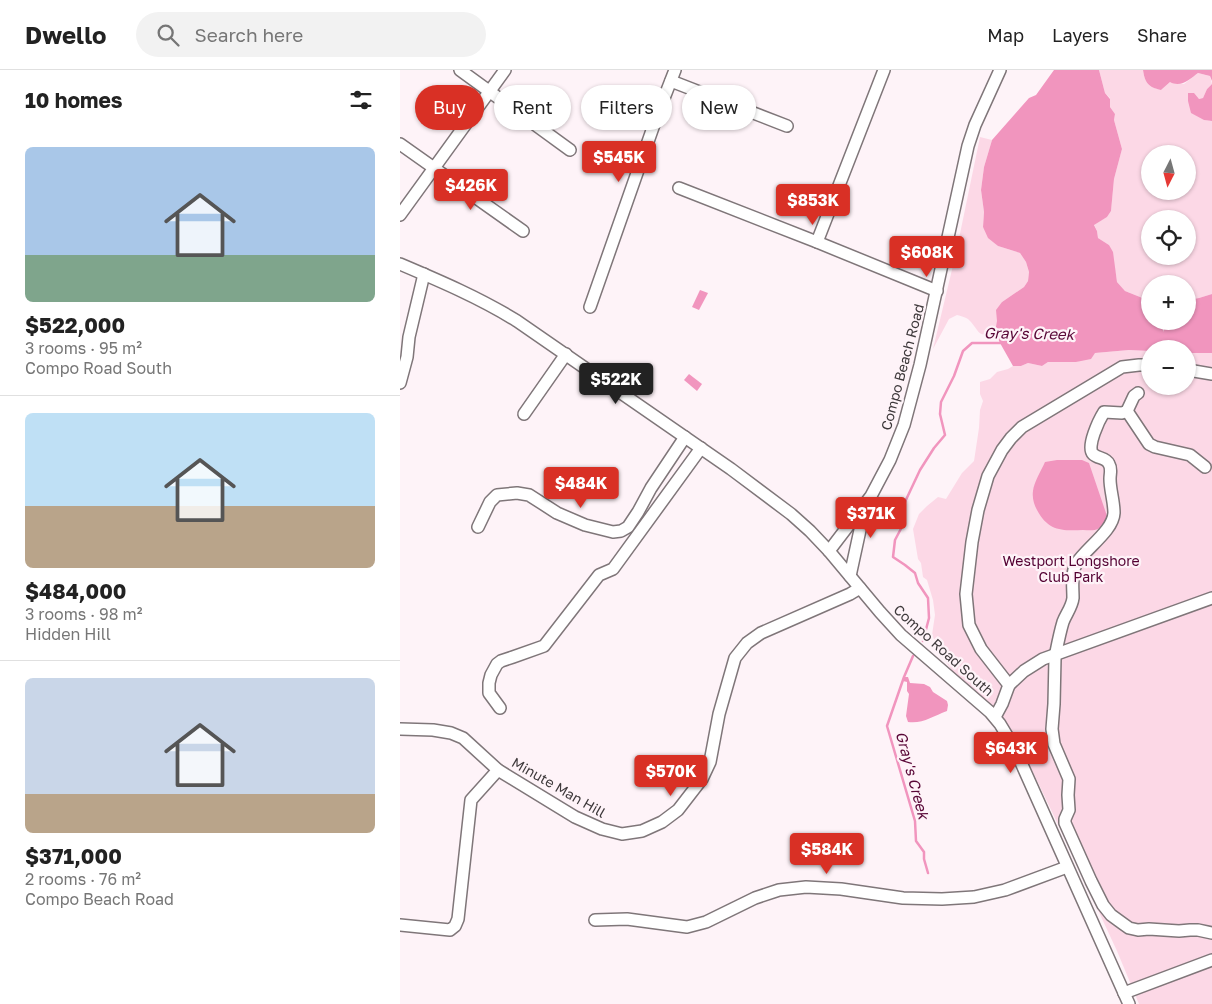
<!DOCTYPE html>
<html lang="en">
<head>
<meta charset="utf-8">
<style>
  :root { --surface:#fff; --page:#f2f2f2; --text:#222; --muted:#767676; --line:#e0e0e0; --accent:#d93025 }
  body { margin:0; font-family:"Golos Text",sans-serif; background:var(--page); color:var(--text); height:100vh; display:flex; flex-direction:column; font-size:19px; white-space:nowrap }
  * { box-sizing:border-box; margin:0 }
  p { font-size:16px; color:var(--muted) }
  .icon { flex:none; width:28px; height:28px; fill:none; stroke:currentColor; stroke-width:2; stroke-linecap:round; stroke-linejoin:round }
  .map { position:relative; flex:1; overflow:hidden }
  .sheet { display:flex; flex-direction:column; background:var(--surface); width:400px }
  .sheet>* { flex:none }
  .top-card { position:absolute; left:15px; top:15px; width:475px; height:45px; display:flex; gap:10px }
  .needle { width:32px; rotate:186deg }
  .controls { position:absolute; left:741px; top:75px; display:grid; gap:10px }
  .controls a { display:grid; place-items:center; width:55px; height:55px; border-radius:50%; background:var(--surface); box-shadow:0 1px 4px #0004; font-size:25px }
  .price { position:absolute; translate:-50% -42px; padding:0 11px; border-radius:5px; background:var(--accent); color:#fff; font-size:16px; line-height:32px; filter:drop-shadow(0 1px 2px #0008) }
  .price::after { content:''; position:absolute; left:50%; top:30px; width:15px; height:11px; margin-left:-8px; background:inherit; clip-path:polygon(0 0,100% 0,50% 100%) }
  .price.selected { background:#222; color:#fff }
  ul { padding:0; list-style:none }
  li { display:grid; align-content:center; gap:10px; height:265px; padding:0 25px }
  li+li { border-top:1px solid var(--line) }
  li span { display:grid; place-items:center; height:155px; border-radius:8px; color:#555 }
  li>.icon { margin-inline-start:auto }
  span .icon { width:90px; height:90px; fill:#fffc; stroke-width:1 }
  li b { font-size:21px }
  h2 { display:flex; justify-content:space-between; align-items:center; height:60px; padding:0 25px; font-size:21px }
  .chip { padding:0 18px; border-radius:22px; background:var(--surface); box-shadow:0 1px 4px #0004; font-size:18px; line-height:45px }
  .chip.selected { background:var(--accent); color:#fff }
  header { display:flex; align-items:center; gap:30px; box-sizing:border-box; height:70px; padding:0 25px; background:var(--surface); border-bottom:1px solid var(--line) }
  header strong { font-size:24px }
  nav { display:flex; gap:28px; margin-inline-start:auto; font-size:18px }
  .search { width:350px; height:45px; background:var(--page); display:flex; align-items:center; gap:12px; box-sizing:border-box; padding:0 18px; border-radius:28px; color:var(--muted); font-size:19px }
  main { display:flex; flex:1; min-height:0 }
  .map>svg:first-child { display:block }
  .green { fill:#fcd8e6; fill-rule:evenodd }
  .water { fill:#f195be }
  .lines { fill:none; stroke-linecap:round; stroke-linejoin:round }
  .stream { stroke:#f195be; stroke-width:2.5 }
  .minor-casing { stroke:#7f7679; stroke-width:14 }
  .minor { stroke:#fff; stroke-width:11 }
  .labels { text-anchor:middle; dominant-baseline:central; stroke-width:4.5; stroke-linejoin:round; paint-order:stroke }
  .street-label { font-size:14px; fill:#3e393b; stroke:#fef3f8 }
  .park-label { font-size:14px; fill:#530032; stroke:#fef3f8 }
  .water-label { font-size:15px; font-style:italic; fill:#590737; stroke:#fef3f8 }
</style>
</head>
<body>
<header>
<strong>Dwello</strong>
<div class="search"><svg class="icon" aria-label="search" viewBox="0 0 24 24"><circle cx="10" cy="10" r="6"/><path d="M15 15l6 6"/></svg>Search here</div>
<nav><a>Map</a><a>Layers</a><a>Share</a></nav>
</header>
<main>
<section class="sheet">
<h2>10 homes<svg class="icon" aria-label="filters" viewBox="0 0 24 24"><path d="M4 7h16M4 17h16"/><circle cx="9" cy="7" r="2"/><circle cx="15" cy="17" r="2"/></svg></h2>
<ul>
<li><span style="background:linear-gradient(#a9c7e8 70%,#7fa58c 0)"><svg class="icon" aria-label="home" viewBox="0 0 24 24"><path d="M3 11l9-7 9 7M6 9v11h12V9"/></svg></span><div><b>$522,000</b><p>3 rooms · 95 m²</p><p>Compo Road South</p></div></li>
<li><span style="background:linear-gradient(#bfe0f5 60%,#b9a48a 0)"><svg class="icon" aria-label="home" viewBox="0 0 24 24"><path d="M3 11l9-7 9 7M6 9v11h12V9"/></svg></span><div><b>$484,000</b><p>3 rooms · 98 m²</p><p>Hidden Hill</p></div></li>
<li><span style="background:linear-gradient(#c9d6e8 75%,#b9a48a 0)"><svg class="icon" aria-label="home" viewBox="0 0 24 24"><path d="M3 11l9-7 9 7M6 9v11h12V9"/></svg></span><div><b>$371,000</b><p>2 rooms · 76 m²</p><p>Compo Beach Road</p></div></li>
</ul>
</section>
<div class="map">
<svg width="812" height="934" viewBox="0 0 812 934">
  <rect width="100%" height="100%" fill="#fef3f8"/>
  <!-- green -->
  <g class="green">
    <path d="M 699,0 L 743,0 C 745,13 748,17 761,20 L 770,12 L 784,14 L 798,3 L 810,6 L 812,14 L 807,19 L 803,28 L 799,29 L 788,23 L 788,31 L 804,50 L 812,51 L 812,224 L 799,228 L 788,230 L 788,214 L 750,214 L 750,231 L 725,221 L 717,212 L 716,205 L 709,175 L 698,168 L 697,161 L 694,154 L 707,147 L 711,141 L 714,109 L 722,79 L 714,50 L 715,44 L 710,37 L 710,28 L 705,23 ZM 750,84 L 788,84 L 788,121 L 750,121 ZM 750,149 L 788,149 L 788,186 L 750,186 Z"/>
    <path d="M 580,67 L 592,70 L 584,97 L 581,120 L 584,142 L 583,157 L 598,176 L 620,183 L 626,192 L 629,202 L 628,211 L 624,217 L 602,232 L 595,262 C 576,269 580,260 568,249 C 565,247 561,246 557,245 L 549,249 L 533,279 L 556,183 Z"/>
    <path d="M 729,280 L 750,281 L 750,316 L 788,316 L 788,283 L 812,283 L 812,934 L 739,934 L 717,881 L 665,769 L 618,671 L 602,647 L 559,609 L 545,591 L 532,565 L 535,545 L 533,530 L 527,510 L 523,507 L 521,493 L 518,489 L 513,459 L 519,444 L 527,436 L 538,427 L 546,429 L 562,403 L 574,391 L 579,358 L 580,340 L 583,331 L 580,324 L 580,312 L 590,309 L 597,302 L 608,299 L 613,296 L 621,296 L 628,293 L 642,296 L 648,292 L 676,292 L 695,283 Z"/>
  </g>
  <!-- water -->
  <g class="water">
    <path d="M 654,0 L 699,0 L 705,23 L 710,29 L 710,37 L 715,44 L 714,50 L 722,79 L 714,109 L 711,141 L 707,147 L 694,155 L 697,161 L 698,168 L 709,175 L 713,182 L 717,212 L 725,221 L 750,231 L 750,251 L 761,251 L 764,262 L 764,251 L 788,251 L 788,230 L 799,228 L 812,224 L 812,283 L 788,283 L 788,279 L 750,279 L 750,281 L 729,280 L 695,283 L 691,289 L 676,292 L 648,292 L 642,296 L 628,293 L 621,296 L 613,296 L 600,273 L 595,262 L 597,251 L 596,240 L 602,232 L 624,217 L 628,211 L 629,202 L 626,192 L 620,183 L 598,176 L 588,168 L 583,157 L 584,142 L 581,120 L 584,97 L 592,70 L 629,28 L 636,25 Z"/>
    <path d="M 743,0 L 812,0 L 812,11 L 810,6 L 798,3 C 790,9 781,18 770,12 L 761,20 C 748,17 745,13 743,0 Z"/>
    <path d="M 812,14 L 812,51 L 804,50 L 791,43 L 788,31 L 788,23 L 794,23 L 799,29 L 803,28 L 807,19 Z"/>
    <path d="M 300,220 L 308,223 L 299,240 L 292,237 Z"/>
    <path d="M 289,304 L 302,314 L 297,321 L 284,310 Z"/>
    <path d="M 657,390 L 682,390 L 689,393 L 707,446 C 706,451 703,456 698,459 C 694,461 688,460 683,460 C 662,461 648,461 637,440 C 634,434 632,428 633,421 C 634,412 641,401 645,392 Z"/>
    <path d="M 504,607 L 508,607 L 510,613 L 524,614 L 530,617 L 533,622 L 547,631 L 548,635 L 547,641 C 533,646 523,654 508,652 L 506,646 L 509,624 L 507,621 L 507,612 L 503,611 Z"/>
  </g>
  <g class="lines">
    <!-- stream -->
    <g class="stream">
      <path d="M 523,571 L 529,548 L 528,528 L 518,513 L 515,503 L 505,495 L 493,487 L 495,470 L 504,453 L 502,443 L 504,434 L 520,400 L 534,378 L 545,365 L 540,344 L 541,332 L 554,306 L 563,281 L 572,273 L 603,273"/>
      <path d="M 513,586 L 504,607 L 487,656 L 515,751 L 516,771 L 524,782 L 524,789 L 528,803"/>
    </g>
    <defs>
      <g id="minor">
        <path d="M 60,0 L 170,80"/>
        <path d="M 271,11 L 387,56"/>
        <path d="M 0,74 L 123,161"/>
        <path d="M 279,118 L 417,172 L 537,221"/>
        <path d="M 0,145 L 105,0"/>
        <path d="M 417,172 L 484,0"/>
        <path d="M 0,194 C 40,211 80,228 117,251 L 331,399 L 391,444 L 410,461 L 429,481 L 480,542 L 501,565 L 590,642 L 600,654 L 615,679 L 729,934"/>
        <path d="M 190,237 L 257,46 L 275,0"/>
        <path d="M 788,300 L 812,304"/>
        <path d="M 0,313 L 7,287 L 9,267 L 24,204"/>
        <path d="M 727,341 L 749,374 L 755,377 L 790,385 L 805,397"/>
        <path d="M 124,344 L 166,284"/>
        <path d="M 78,457 L 90,432 L 97,425 L 117,423 L 129,425 L 157,443 L 185,455 L 213,462 L 221,461 L 228,457 L 238,442 L 251,418 L 285,367"/>
        <path d="M 429,481 L 471,426 L 490,390 L 504,355 L 520,295 L 568,76 L 575,55 L 600,0"/>
        <path d="M 450,506 L 460,460 L 467,438"/>
        <path d="M 656,582 C 658,572 660,562 663,552 C 666,544 672,537 673,528 C 673,517 671,504 676,494 C 686,478 713,461 714,443 C 714,431 710,420 710,409 C 710,403 712,399 709,394 C 706,387 698,389 693,384 C 686,377 699,350 704,342 L 722,343 L 727,341 L 734,326 L 738,323"/>
        <path d="M 655,588 L 654,634 L 652,659 L 654,674 L 669,709 L 668,725 L 669,740 L 665,749 L 665,753 L 691,811 L 703,835 L 711,845 L 722,853 L 729,858 L 738,860 L 749,859 L 779,861 L 790,860 L 798,860 L 812,863"/>
        <path d="M 609,615 L 624,601 L 643,589 L 812,528"/>
        <path d="M 100,638 L 89,623 L 89,613 L 91,605 L 97,594 L 101,591 L 113,587 L 144,576 L 199,505 L 213,499 L 301,378"/>
        <path d="M 595,647 L 602,634 L 609,615 L 581,579 L 569,555 L 566,524 L 572,472 L 578,440 L 588,406 L 602,380 L 611,368 L 622,357 L 722,297 L 739,295 L 750,295"/>
        <path d="M 0,659 L 33,660 L 51,663 L 63,668 L 98,700 L 175,747 L 202,759 L 222,764 L 242,761 L 262,752 L 278,740 L 302,709 L 310,692 L 319,644 L 335,588 L 347,573 L 361,563 L 450,524 L 460,518"/>
        <path d="M 195,850 L 227,849 L 287,857 L 306,852 L 355,828 L 379,820 L 406,817 L 441,819 L 503,828 L 542,829 L 574,827 L 605,820 L 667,797"/>
        <path d="M 0,855 L 50,860 L 55,856 L 58,849 L 71,730 L 98,700"/>
        <path d="M 724,923 L 812,890"/>
      </g>
    </defs>
    <!-- minor casing -->
    <use href="#minor" class="minor-casing"/>
    <!-- minor -->
    <use href="#minor" class="minor"/>
  </g>
  <g class="labels">
    <!-- street labels -->
    <g class="street-label">
      <text transform="translate(502 297) rotate(-75)">Compo Beach Road</text>
      <text transform="translate(544 580) rotate(42)">Compo Road South</text>
      <text transform="translate(159 717) rotate(30)">Minute Man Hill</text>
    </g>
    <!-- park labels -->
    <g class="park-label">
      <text x="671" y="490">Westport Longshore<tspan x="671" dy="16">Club Park</tspan></text>
    </g>
    <!-- water labels -->
    <g class="water-label">
      <text transform="translate(629 263) rotate(1)">Gray's Creek</text>
      <text transform="translate(513 705) rotate(75)">Gray's Creek</text>
    </g>
  </g>
</svg>
<div class="controls">
<a><svg class="needle" viewBox="-14 -14 28 28"><path d="M0-13l5 13h-10z" fill="#e53935"/><path d="M0 13l5-13h-10z" fill="#767676"/></svg></a>
<a><svg class="icon" aria-label="locate" viewBox="0 0 24 24"><circle cx="12" cy="12" r="6"/><path d="M12 2v4M12 18v4M2 12h4M18 12h4"/></svg></a>
<a>+</a>
<a>−</a>
</div>
<b class="price" style="left:219px;top:113px">$545K</b>
<b class="price" style="left:71px;top:141px">$426K</b>
<b class="price" style="left:413px;top:156px">$853K</b>
<b class="price" style="left:527px;top:208px">$608K</b>
<b class="price selected" style="left:216px;top:335px">$522K</b>
<b class="price" style="left:181px;top:439px">$484K</b>
<b class="price" style="left:471px;top:469px">$371K</b>
<b class="price" style="left:611px;top:704px">$643K</b>
<b class="price" style="left:271px;top:727px">$570K</b>
<b class="price" style="left:427px;top:805px">$584K</b>
<div class="top-card">
<a class="chip selected">Buy</a>
<a class="chip">Rent</a>
<a class="chip">Filters</a>
<a class="chip">New</a>
</div>
</div>
</main>
</body>
</html>
